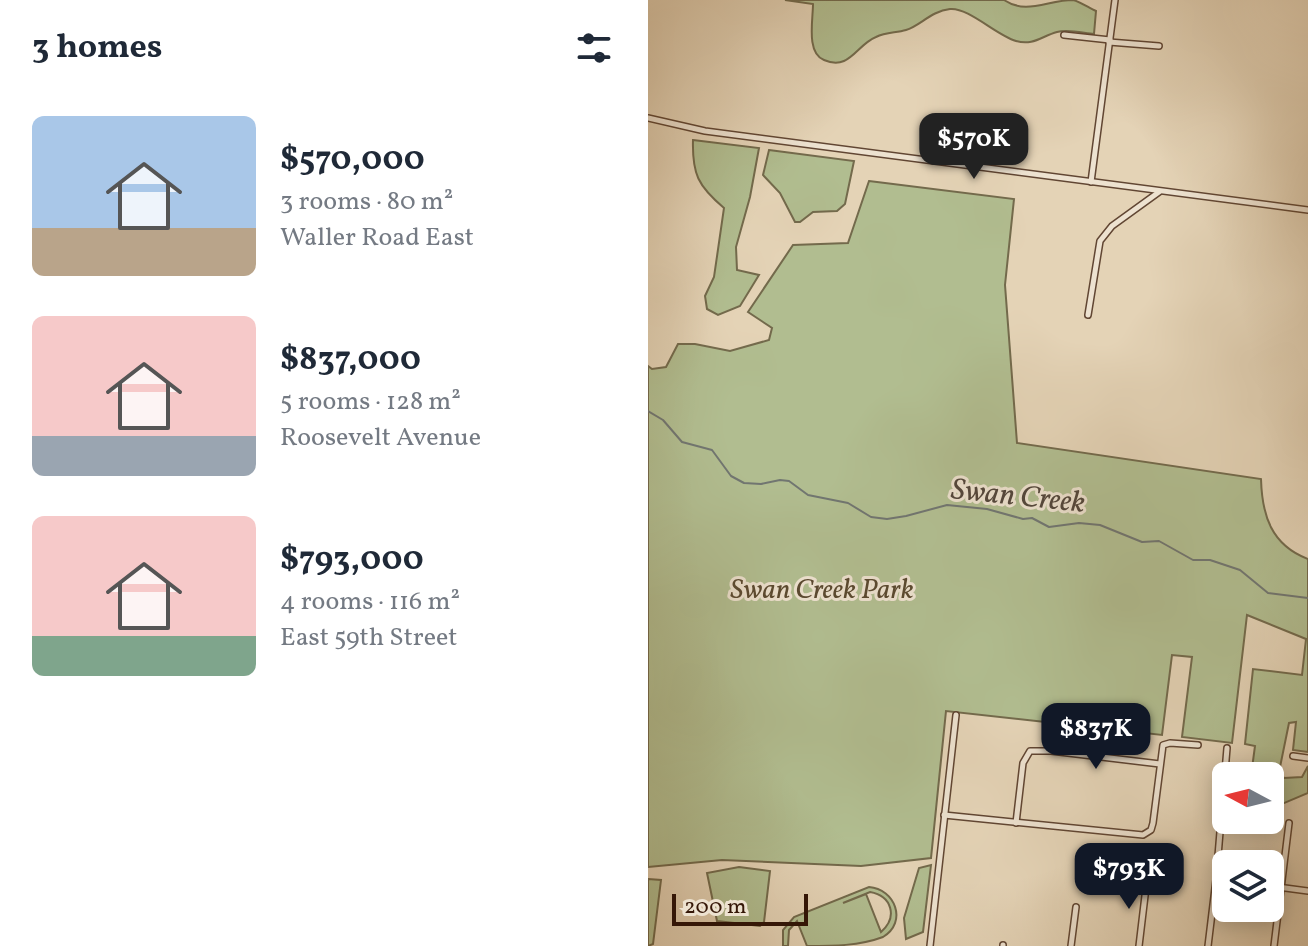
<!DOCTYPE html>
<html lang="en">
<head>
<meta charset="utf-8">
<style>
  :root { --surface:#fff; --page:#f6f6f7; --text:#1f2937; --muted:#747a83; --accent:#111827 }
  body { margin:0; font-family:Vollkorn,serif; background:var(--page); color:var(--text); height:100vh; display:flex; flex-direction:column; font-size:30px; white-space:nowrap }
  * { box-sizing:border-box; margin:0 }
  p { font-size:26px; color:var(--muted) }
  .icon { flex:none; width:44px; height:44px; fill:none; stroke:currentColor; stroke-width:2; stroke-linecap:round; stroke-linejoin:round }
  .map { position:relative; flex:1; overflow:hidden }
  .panel { display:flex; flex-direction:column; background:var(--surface); width:648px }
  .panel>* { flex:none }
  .needle { width:52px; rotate:277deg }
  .controls { position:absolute; left:564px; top:762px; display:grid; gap:16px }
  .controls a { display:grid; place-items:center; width:72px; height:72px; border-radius:12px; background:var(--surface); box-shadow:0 4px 20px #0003; font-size:40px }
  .scale { position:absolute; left:24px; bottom:20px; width:136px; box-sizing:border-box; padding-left:8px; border:4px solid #351707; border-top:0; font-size:22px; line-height:28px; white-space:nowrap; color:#351707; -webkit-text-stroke:6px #ede2d0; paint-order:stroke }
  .price { position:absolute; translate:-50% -68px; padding:0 18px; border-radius:16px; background:var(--accent); color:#fff; font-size:26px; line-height:52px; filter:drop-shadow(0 2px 4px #0008) }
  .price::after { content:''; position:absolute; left:50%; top:48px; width:24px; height:18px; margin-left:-12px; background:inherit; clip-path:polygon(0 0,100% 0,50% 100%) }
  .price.on { background:#222; color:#fff }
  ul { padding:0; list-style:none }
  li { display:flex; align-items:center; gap:24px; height:200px; padding:0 32px }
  li span { display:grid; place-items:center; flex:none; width:224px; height:160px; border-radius:12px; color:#555 }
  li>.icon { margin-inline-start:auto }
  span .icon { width:96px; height:96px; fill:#fffc; stroke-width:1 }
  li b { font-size:34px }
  h2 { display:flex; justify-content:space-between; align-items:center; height:96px; padding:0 32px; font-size:34px }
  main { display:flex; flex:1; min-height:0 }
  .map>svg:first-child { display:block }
  .green { fill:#b1bd90; stroke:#736a4c; stroke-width:2; fill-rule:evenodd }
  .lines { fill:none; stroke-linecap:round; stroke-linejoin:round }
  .stream { stroke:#717671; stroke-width:2 }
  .minor-casing { stroke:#614633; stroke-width:8 }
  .minor { stroke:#ede2d0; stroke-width:5 }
  .labels { text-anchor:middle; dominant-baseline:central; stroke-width:6; stroke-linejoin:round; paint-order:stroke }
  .park-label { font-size:28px; font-style:italic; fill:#5a4930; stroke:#ede2d0 }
  .water-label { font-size:30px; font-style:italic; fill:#53473c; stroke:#ede2d0 }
</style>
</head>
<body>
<main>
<section class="panel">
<h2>3 homes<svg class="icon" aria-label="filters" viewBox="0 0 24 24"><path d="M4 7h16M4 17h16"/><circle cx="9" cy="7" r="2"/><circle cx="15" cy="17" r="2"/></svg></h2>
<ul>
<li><span style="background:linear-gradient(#a9c7e8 70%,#b9a48a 0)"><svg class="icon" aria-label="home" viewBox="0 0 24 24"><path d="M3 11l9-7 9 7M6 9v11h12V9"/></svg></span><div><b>$570,000</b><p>3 rooms · 80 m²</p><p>Waller Road East</p></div></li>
<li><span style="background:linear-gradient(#f6c9c9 75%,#9aa5b1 0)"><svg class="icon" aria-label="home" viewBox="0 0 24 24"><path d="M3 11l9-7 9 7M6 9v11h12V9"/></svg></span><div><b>$837,000</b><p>5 rooms · 128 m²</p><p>Roosevelt Avenue</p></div></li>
<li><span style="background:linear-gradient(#f6c9c9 75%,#7fa58c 0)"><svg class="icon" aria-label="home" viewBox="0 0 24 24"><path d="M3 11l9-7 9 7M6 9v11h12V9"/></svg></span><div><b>$793,000</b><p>4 rooms · 116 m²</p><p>East 59th Street</p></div></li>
</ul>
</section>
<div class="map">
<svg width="660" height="946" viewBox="0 0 660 946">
  <rect width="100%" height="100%" fill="#e4d3b6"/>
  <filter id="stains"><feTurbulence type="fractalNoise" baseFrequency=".0025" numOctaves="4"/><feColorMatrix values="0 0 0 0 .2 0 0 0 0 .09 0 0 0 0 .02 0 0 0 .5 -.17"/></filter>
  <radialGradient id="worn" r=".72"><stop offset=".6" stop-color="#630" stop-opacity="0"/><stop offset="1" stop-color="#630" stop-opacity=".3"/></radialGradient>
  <!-- green -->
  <g class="green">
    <path d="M 137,0 L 356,0 C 378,15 400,0 425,0 C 433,2 441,8 448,11 L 446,34 C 435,33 420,29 409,32 C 394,36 385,46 368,41 C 348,35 320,7 302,9 C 283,11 272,26 258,30 C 248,33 238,32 228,37 C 208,45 202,71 176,60 C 158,53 165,20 165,4 Z"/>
    <path d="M 45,140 L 111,148 L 102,197 L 88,247 L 89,270 L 111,275 L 92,306 L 70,315 L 59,309 L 57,296 L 66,277 L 76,208 C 50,186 44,174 45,140 Z"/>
    <path d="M 121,150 L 206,161 L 197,204 L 189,211 L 165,212 L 152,222 L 147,222 L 132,193 L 115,175 Z"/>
    <path d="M 221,181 L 366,199 L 357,285 L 369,443 L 613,479 C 614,515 623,545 660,559 L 660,752 L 645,750 L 648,722 L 641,723 L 631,772 L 636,778 L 654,777 L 660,766 L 660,793 L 622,809 L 622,776 L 603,776 L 607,746 L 597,744 L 605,669 L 654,675 L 658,639 L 599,615 L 584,743 L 534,737 L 544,657 L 524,655 L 514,735 L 298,711 L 283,858 L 213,866 L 74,860 L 0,867 L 0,366 L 4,369 L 18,367 L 30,344 L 47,344 L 82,351 L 121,340 L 124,328 L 100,312 L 145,245 L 200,243 Z"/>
    <path d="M 283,865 L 275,932 L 258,939 L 256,918 L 271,868 Z"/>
    <path d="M 91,867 L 122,871 L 116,922 L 112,926 L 69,921 L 59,873 Z"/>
    <path d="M 0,879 L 13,880 L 5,944 L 0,946 Z"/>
    <path d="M 221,887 C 247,889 260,922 235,937 C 211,946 185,946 159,946 L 149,921 L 141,930 L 140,946 L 135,946 L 135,930 L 146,917 ZM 222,892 C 244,896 250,917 233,932 L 218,894 L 195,903 Z"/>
  </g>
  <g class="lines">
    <!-- stream -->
    <path class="stream" d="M 0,411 L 15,420 L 34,442 L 64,450 L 83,476 L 96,483 L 113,484 L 132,480 L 141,481 L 160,495 L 200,503 L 223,517 L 239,519 L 258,516 L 299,505 L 339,509 L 375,519 L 384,518 L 401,527 L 431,523 L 452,525 L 494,542 L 511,541 L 545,560 L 562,560 L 592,570 L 620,593 L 660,598"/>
    <defs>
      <g id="minor">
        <path d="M 416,35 L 462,40"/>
        <path d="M 461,42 L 511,46"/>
        <path d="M 0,118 L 57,131 L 660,210"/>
        <path d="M 443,182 L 467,0"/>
        <path d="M 440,315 L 452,241 L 464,226 L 511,192"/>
        <path d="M 645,756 L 660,758"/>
        <path d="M 296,815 L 495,835 L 503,830 L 505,823 L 515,745 L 522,743 L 550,745"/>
        <path d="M 368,823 L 375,763 L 382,751 L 403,751 L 512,764"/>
        <path d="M 568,880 L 578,881"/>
        <path d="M 622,886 L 660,891"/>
        <path d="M 282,946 L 308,715"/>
        <path d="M 355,946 L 355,945"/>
        <path d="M 423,946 L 428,907"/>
        <path d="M 491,946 L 499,879"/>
        <path d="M 560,946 L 568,880 L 579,748"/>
        <path d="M 626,946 L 641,823"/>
      </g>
    </defs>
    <!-- minor casing -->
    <use href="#minor" class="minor-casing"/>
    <!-- minor -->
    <use href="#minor" class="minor"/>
  </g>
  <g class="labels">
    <!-- park labels -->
    <g class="park-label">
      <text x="174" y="590">Swan Creek Park</text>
    </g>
    <!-- water labels -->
    <g class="water-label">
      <text transform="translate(370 497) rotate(6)">Swan Creek</text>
    </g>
  </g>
  <rect width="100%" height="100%" filter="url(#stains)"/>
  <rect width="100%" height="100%" fill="url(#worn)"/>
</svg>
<div class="controls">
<a><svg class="needle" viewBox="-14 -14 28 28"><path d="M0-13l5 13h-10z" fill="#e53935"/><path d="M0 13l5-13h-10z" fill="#747a83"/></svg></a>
<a><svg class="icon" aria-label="layers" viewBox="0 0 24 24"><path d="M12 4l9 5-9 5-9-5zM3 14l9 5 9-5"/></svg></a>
</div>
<div class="scale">200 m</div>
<b class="price on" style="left:326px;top:181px">$570K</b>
<b class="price" style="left:448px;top:771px">$837K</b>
<b class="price" style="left:481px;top:911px">$793K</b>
</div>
</main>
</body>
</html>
